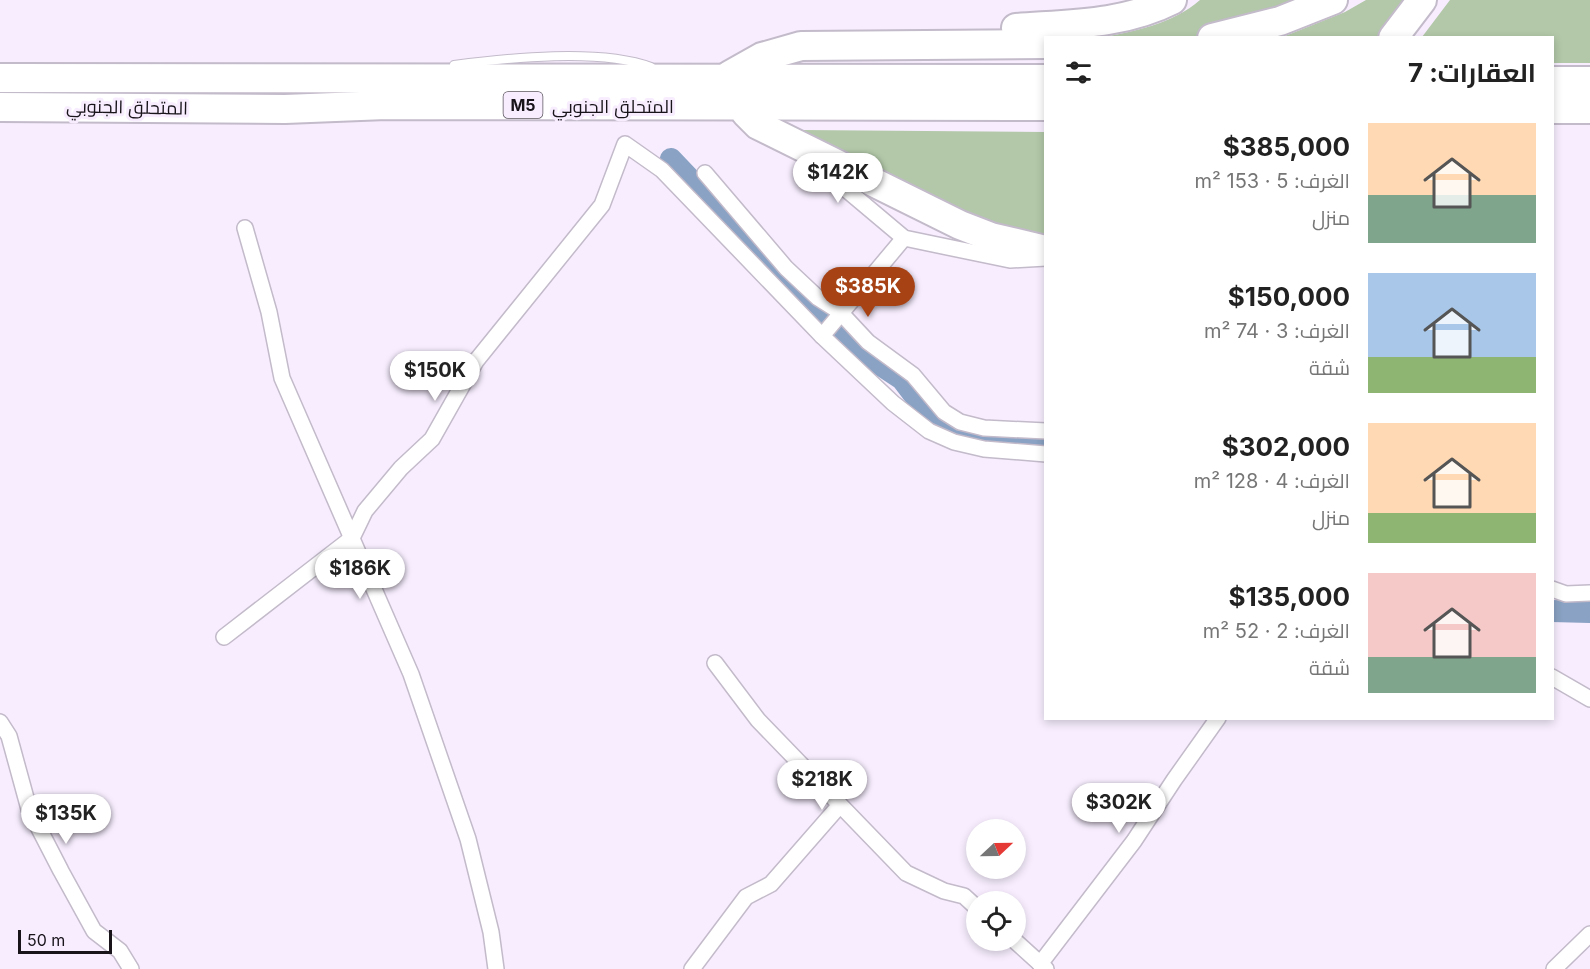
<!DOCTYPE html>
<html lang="ar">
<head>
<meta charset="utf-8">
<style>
  :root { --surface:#fff; --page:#f6f6f6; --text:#222; --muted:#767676; --accent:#a74215 }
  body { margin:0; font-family:Inter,Cairo,sans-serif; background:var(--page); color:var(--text); direction:rtl; height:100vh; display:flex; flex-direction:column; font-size:22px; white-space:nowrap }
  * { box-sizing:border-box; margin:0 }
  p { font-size:20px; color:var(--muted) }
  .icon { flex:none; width:33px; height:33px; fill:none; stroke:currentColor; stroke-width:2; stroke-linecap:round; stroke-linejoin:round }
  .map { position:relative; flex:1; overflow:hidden; direction:ltr }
  .details { position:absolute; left:1044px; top:36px; width:510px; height:684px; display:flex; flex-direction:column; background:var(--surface); border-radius:0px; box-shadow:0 3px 9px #0003; direction:rtl }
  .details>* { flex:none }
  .needle { width:39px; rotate:68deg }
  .tools { position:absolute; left:966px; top:819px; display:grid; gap:12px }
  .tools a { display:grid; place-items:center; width:60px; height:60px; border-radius:50%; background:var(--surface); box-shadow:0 3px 9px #0003; font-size:30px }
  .scale { position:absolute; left:18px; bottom:15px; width:94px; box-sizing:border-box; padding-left:6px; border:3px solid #18141a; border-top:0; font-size:16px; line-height:21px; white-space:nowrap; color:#18141a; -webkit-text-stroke:4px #f7edfe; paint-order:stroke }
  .price { position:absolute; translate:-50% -51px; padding:0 14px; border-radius:21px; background:#fff; color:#222; font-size:20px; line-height:39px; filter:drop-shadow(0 2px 3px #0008) }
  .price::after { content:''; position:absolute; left:50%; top:36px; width:18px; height:14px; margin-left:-9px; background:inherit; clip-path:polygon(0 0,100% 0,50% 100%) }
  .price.selected { background:var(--accent); color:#fff }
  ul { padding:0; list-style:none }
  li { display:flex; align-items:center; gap:18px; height:150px; padding:0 18px }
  li span { display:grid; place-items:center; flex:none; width:168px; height:120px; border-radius:0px; color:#555 }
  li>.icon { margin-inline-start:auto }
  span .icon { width:72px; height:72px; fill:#fffc; stroke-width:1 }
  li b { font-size:26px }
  h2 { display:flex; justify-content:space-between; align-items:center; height:72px; padding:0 18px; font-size:26px }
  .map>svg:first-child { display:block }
  .green { fill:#b2c8a8 }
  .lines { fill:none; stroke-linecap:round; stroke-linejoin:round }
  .river { stroke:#8aa2c3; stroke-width:22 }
  .lane-casing { stroke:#c3baca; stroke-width:10 }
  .street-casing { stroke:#c3baca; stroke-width:18 }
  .highway-casing { stroke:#c3baca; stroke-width:32 }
  .lane { stroke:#fff; stroke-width:8 }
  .street { stroke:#fff; stroke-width:15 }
  .highway { stroke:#fff; stroke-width:28 }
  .labels { text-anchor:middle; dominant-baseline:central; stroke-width:6; stroke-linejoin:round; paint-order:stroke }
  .shield { fill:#f7edfe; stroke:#5b555e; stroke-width:1.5 }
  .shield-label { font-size:16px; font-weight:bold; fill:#18141a }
  .street-label { font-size:18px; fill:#18141a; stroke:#f7edfe }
</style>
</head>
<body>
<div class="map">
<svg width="1590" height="969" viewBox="0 0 1590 969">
  <rect width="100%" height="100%" fill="#f7edfe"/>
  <!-- green -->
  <g class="green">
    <path d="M 1200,0 L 1314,0 L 1210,34 L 1183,38 L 1100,38 C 1134,31 1173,24 1200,0 Z"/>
    <path d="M 1366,0 L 1414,0 L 1386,37 L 1280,38 L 1345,12 Z"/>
    <path d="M 1450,0 L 1590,0 L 1590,63 L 1553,63 L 1552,38 L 1422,37 Z"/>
    <path d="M 800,130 L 1045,132 L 1045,239 L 996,228 Z"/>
  </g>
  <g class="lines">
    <!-- river -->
    <g class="river">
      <path d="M 671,159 L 749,241 L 771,273 L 864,354 L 902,379 L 921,404 L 951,429 L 991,439 L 1046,441"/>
      <path d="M 1552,611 L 1590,612"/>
    </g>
    <defs>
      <path id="lane" d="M 454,65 C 508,58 600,48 651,67"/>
      <g id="street">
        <path d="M 816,164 L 904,238 L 1010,260 L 1046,258"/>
        <path d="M 705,173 L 786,268 L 818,298 L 840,312 L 868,342 L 913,375 L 944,412 L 960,422 L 984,428 L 1046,431"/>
        <path d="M 245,228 L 269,312 L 282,378 L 411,674 L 468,839 L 491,932 L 496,969"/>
        <path d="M 822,336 L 904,238"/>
        <path d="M 1552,589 L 1566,594 L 1590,593"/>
        <path d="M 224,637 L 352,538 L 365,511 L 401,468 L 432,439 L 476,361 L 602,205 L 625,144 L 662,170 L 822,336 L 893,403 L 929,431 L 954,442 L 984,449 L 1046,454"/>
        <path d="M 715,663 L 758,720 L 906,873 L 944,891 L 964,896 L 976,907"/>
        <path d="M 1552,677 L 1590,699"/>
        <path d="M 0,722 L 9,736 L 29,809 L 61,871 L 94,931 L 120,951 L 131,969"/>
        <path d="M 1014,940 L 1046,969"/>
        <path d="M 1040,964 L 1134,841 L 1174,780 L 1218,718"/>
        <path d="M 692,969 L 746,897 L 771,884 L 840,805"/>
        <path d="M 1554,969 L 1590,934"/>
      </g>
      <g id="highway">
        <path d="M 1016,28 C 1069,24 1123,25 1172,0"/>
        <path d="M 1212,38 L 1280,21 L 1333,0"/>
        <path d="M 1393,38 L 1422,0"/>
        <path d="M 730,75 L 762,57 L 801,46 L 1046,44"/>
        <path d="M 0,78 L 1046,79"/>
        <path d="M 1552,81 L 1590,81"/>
        <path d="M 742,94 L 746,113 L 758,125 L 960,225 L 991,237 L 1046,250"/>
        <path d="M 0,107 L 285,109 L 386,105 L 1046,106"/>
        <path d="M 1552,109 L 1590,109"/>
      </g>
    </defs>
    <!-- lane casing -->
    <use href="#lane" class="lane-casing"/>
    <!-- street casing -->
    <use href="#street" class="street-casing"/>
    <!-- highway casing -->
    <use href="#highway" class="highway-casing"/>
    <!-- lane -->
    <use href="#lane" class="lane"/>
    <!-- street -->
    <use href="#street" class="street"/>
    <!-- highway -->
    <use href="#highway" class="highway"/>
  </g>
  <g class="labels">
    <!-- shield labels -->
    <rect class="shield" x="503.5" y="92" width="39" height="26" rx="4.5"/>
    <g class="shield-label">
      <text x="523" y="105">M5</text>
    </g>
    <!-- street labels -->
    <g class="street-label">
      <text x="613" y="106">المتحلق الجنوبي</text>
      <text transform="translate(127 107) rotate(1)">المتحلق الجنوبي</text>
    </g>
  </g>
</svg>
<div class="tools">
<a><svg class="needle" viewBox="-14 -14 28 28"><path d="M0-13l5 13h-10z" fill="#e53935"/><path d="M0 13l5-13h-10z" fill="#767676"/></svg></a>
<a><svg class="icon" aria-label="locate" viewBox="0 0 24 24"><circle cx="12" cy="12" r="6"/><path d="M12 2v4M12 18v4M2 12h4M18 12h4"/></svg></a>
</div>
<div class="scale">50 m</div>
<b class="price" style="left:838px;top:204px">$142K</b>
<b class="price selected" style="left:868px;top:318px">$385K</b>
<b class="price" style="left:435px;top:402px">$150K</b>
<b class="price" style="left:360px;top:600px">$186K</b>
<b class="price" style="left:822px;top:811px">$218K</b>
<b class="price" style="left:1119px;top:834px">$302K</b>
<b class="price" style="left:66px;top:845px">$135K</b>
<section class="details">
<h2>العقارات: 7<svg class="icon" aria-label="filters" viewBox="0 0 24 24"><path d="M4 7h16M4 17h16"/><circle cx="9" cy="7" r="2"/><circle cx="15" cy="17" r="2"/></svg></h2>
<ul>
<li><span style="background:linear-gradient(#ffd9b3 60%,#7fa58c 0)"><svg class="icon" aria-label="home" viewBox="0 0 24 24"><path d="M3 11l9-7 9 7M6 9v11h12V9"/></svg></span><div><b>$385,000</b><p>الغرف: 5 · 153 m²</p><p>منزل</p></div></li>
<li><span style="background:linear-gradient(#a9c7e8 70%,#8fb573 0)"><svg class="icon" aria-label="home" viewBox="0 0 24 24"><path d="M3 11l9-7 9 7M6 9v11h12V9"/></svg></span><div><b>$150,000</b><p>الغرف: 3 · 74 m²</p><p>شقة</p></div></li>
<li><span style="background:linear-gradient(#ffd9b3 75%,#8fb573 0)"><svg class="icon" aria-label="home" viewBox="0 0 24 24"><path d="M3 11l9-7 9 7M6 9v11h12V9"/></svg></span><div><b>$302,000</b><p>الغرف: 4 · 128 m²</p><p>منزل</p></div></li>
<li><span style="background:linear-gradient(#f6c9c9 70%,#7fa58c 0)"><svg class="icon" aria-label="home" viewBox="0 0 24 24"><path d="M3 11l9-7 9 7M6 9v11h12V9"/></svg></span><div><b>$135,000</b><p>الغرف: 2 · 52 m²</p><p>شقة</p></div></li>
</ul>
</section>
</div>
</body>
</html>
